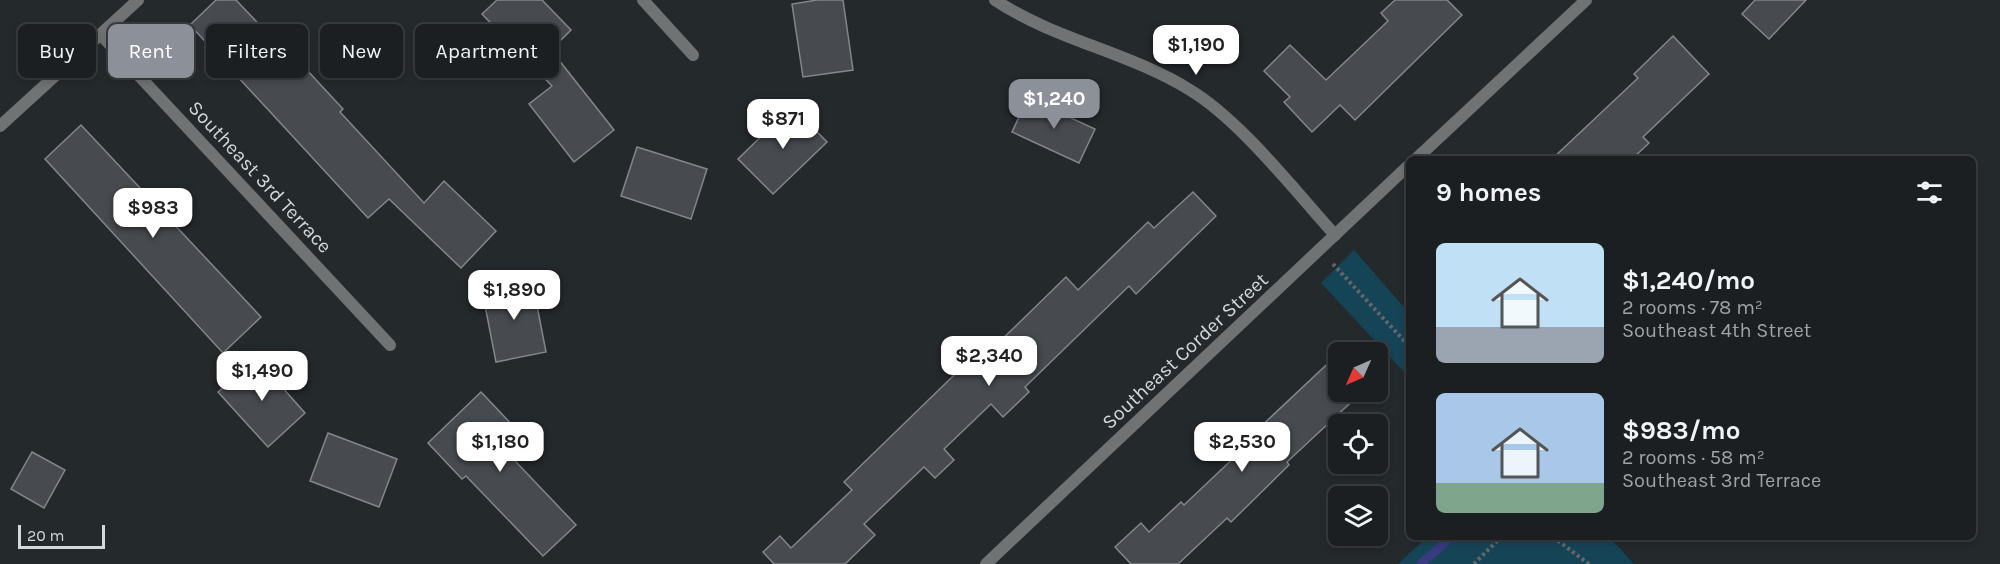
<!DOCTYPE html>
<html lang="en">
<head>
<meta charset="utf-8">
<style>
  :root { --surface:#1b1f21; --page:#282c2e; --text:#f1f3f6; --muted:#a0a2a5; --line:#393d3f; --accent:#8c9099 }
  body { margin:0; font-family:Karla,sans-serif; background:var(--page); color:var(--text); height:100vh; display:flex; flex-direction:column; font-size:22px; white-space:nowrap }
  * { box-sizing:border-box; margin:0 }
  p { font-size:20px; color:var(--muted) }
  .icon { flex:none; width:33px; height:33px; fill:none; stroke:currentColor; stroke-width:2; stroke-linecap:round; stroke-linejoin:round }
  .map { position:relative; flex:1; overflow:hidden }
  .drawer { position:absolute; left:1406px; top:156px; width:570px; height:384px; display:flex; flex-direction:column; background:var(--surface); border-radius:9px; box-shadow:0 3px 9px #0003,0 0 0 2px var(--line) }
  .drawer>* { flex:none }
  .top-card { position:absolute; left:18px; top:24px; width:570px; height:54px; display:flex; gap:12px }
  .needle { width:39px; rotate:225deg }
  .buttons { position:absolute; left:1328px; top:342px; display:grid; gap:12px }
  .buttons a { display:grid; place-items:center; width:60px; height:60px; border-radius:9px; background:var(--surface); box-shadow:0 3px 9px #0003,0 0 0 2px var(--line); font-size:30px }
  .scale { position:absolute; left:18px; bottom:15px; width:87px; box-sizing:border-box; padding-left:6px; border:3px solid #d5d8da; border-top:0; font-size:16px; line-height:21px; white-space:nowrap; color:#d5d8da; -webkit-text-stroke:4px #24292c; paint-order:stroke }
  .price { position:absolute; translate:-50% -51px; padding:0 14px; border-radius:12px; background:#fff; color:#222; font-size:20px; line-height:39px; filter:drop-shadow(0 2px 3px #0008) }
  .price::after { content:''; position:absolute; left:50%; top:36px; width:18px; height:14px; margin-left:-9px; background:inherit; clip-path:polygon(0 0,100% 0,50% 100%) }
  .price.on { background:var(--accent); color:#fff }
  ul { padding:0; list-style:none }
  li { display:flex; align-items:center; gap:18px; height:150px; padding:0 30px }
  li span { display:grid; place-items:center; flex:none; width:168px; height:120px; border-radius:9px; color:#555 }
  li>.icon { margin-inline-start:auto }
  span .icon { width:72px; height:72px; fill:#fffc; stroke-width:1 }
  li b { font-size:26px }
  h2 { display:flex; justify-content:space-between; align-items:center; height:72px; padding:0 30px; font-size:26px }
  .tag { padding:0 21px; border-radius:9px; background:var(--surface); box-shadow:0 3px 9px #0003,0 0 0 2px var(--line); font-size:21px; line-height:54px }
  .tag.on { background:var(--accent); color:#fff }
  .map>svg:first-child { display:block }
  .green { fill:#164457 }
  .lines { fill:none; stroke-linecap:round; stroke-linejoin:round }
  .stream { stroke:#373c7e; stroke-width:9 }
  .building { fill:#474a4f; stroke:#83878c; stroke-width:1.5 }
  .path { stroke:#636769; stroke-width:4; stroke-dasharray:3 3; stroke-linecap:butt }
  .minor { stroke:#707373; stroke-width:12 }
  .labels { text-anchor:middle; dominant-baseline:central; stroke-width:6; stroke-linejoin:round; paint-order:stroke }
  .street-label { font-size:20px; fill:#d5d8da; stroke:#24292c }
</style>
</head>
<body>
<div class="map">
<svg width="2000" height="564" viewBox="0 0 2000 564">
  <rect width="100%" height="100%" fill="#24292c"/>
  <!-- green -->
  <g class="green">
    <path d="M 1354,250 L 1408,312 L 1408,376 L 1321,283 Z"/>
    <path d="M 1427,537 L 1609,537 L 1634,564 L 1398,564 Z"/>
  </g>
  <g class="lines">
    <!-- stream -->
    <path class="stream" d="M 1421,564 L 1451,537"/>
  </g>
  <!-- building -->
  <g class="building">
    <path d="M 216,0 L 236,0 L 291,58 L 293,55 L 343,109 L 340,112 L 424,203 L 444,181 L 496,231 L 461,268 L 389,199 L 368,218 L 190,25 Z"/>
    <path d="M 497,0 L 542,0 L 571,30 L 551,50 L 614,130 L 574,162 L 529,104 L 552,86 L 482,14 Z"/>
    <path d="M 817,0 L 843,0 L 853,70 L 803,77 L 792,4 Z"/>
    <path d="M 1395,0 L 1447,0 L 1462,15 L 1355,120 L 1340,105 L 1312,132 L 1284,102 L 1290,97 L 1264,71 L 1290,45 L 1326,80 L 1388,21 L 1381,13 Z"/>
    <path d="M 1755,0 L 1806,0 L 1769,39 L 1742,14 Z"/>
    <path d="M 1673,36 L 1709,74 L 1643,137 L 1649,143 L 1632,159 L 1552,159 L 1638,78 L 1634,74 Z"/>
    <path d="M 1028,98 L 1095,129 L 1079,163 L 1012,132 Z"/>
    <path d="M 792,106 L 827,142 L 773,194 L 738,159 Z"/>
    <path d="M 81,125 L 261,317 L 223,353 L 45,159 Z"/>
    <path d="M 637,147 L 707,169 L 691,219 L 621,196 Z"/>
    <path d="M 1193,192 L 1216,216 L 1136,294 L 1129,286 L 1025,387 L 1029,392 L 1003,417 L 991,404 L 944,449 L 954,460 L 935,478 L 924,467 L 864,524 L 875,535 L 845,564 L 774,564 L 763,552 L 780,536 L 791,548 L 852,490 L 844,482 L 985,345 L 990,351 L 1066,277 L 1078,290 L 1148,222 L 1154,228 Z"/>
    <path d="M 532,280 L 546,352 L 496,362 L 482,290 Z"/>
    <path d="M 1338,354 L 1338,392 L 1362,392 L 1287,462 L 1289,465 L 1231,522 L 1227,518 L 1178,564 L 1131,564 L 1115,547 L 1141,523 L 1149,532 L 1181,502 L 1184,505 L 1241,451 L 1233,442 L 1250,425 L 1256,431 Z"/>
    <path d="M 256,358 L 305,413 L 268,447 L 218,392 Z"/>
    <path d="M 481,392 L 515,428 L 499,444 L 576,525 L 543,556 L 466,476 L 462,479 L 428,443 Z"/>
    <path d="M 328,433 L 397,459 L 379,507 L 310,481 Z"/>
    <path d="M 32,452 L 65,470 L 44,508 L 11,489 Z"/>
  </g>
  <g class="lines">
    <!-- path -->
    <g class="path">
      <path d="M 1333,264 L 1408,345"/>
      <path d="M 1553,537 L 1589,564"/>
      <path d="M 1474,564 L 1501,537"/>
    </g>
    <!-- minor -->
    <g class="minor">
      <path d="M 643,0 L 693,55"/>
      <path d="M 995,0 C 1055,40 1129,52 1190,90 C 1240,120 1295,191 1335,235"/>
      <path d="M 101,35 L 390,345"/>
      <path d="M 0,126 L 138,0"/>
      <path d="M 1416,159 L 1586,0"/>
      <path d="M 986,564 L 1408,166"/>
    </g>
  </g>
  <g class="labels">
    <!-- street labels -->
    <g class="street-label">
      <text transform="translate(260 177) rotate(47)">Southeast 3rd Terrace</text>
      <text transform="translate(1185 351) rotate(-43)">Southeast Corder Street</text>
    </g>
  </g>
</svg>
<div class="buttons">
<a><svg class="needle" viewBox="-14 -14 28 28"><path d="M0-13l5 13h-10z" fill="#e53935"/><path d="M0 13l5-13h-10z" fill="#a0a2a5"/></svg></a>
<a><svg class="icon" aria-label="locate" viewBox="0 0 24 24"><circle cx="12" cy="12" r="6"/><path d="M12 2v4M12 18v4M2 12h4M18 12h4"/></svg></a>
<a><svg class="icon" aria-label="layers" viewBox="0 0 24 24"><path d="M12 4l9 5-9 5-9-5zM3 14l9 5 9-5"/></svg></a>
</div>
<div class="scale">20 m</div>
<b class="price" style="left:1196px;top:76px">$1,190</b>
<b class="price on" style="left:1054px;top:130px">$1,240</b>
<b class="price" style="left:783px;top:150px">$871</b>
<b class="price" style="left:153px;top:239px">$983</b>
<b class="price" style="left:514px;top:321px">$1,890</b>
<b class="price" style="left:989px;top:387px">$2,340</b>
<b class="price" style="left:262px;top:402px">$1,490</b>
<b class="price" style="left:500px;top:473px">$1,180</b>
<b class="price" style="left:1242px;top:473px">$2,530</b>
<div class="top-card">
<a class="tag">Buy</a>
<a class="tag on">Rent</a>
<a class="tag">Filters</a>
<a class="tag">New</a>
<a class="tag">Apartment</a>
</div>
<section class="drawer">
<h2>9 homes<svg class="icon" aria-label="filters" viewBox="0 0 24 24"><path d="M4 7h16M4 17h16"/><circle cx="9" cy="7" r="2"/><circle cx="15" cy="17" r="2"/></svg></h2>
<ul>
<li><span style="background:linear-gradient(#bfe0f5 70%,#9aa5b1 0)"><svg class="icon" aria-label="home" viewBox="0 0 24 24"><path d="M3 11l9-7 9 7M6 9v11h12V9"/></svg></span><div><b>$1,240/mo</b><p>2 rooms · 78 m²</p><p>Southeast 4th Street</p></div></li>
<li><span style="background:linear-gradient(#a9c7e8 75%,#7fa58c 0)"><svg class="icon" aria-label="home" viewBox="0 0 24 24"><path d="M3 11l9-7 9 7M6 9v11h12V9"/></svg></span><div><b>$983/mo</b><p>2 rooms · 58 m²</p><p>Southeast 3rd Terrace</p></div></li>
</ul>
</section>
</div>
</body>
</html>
